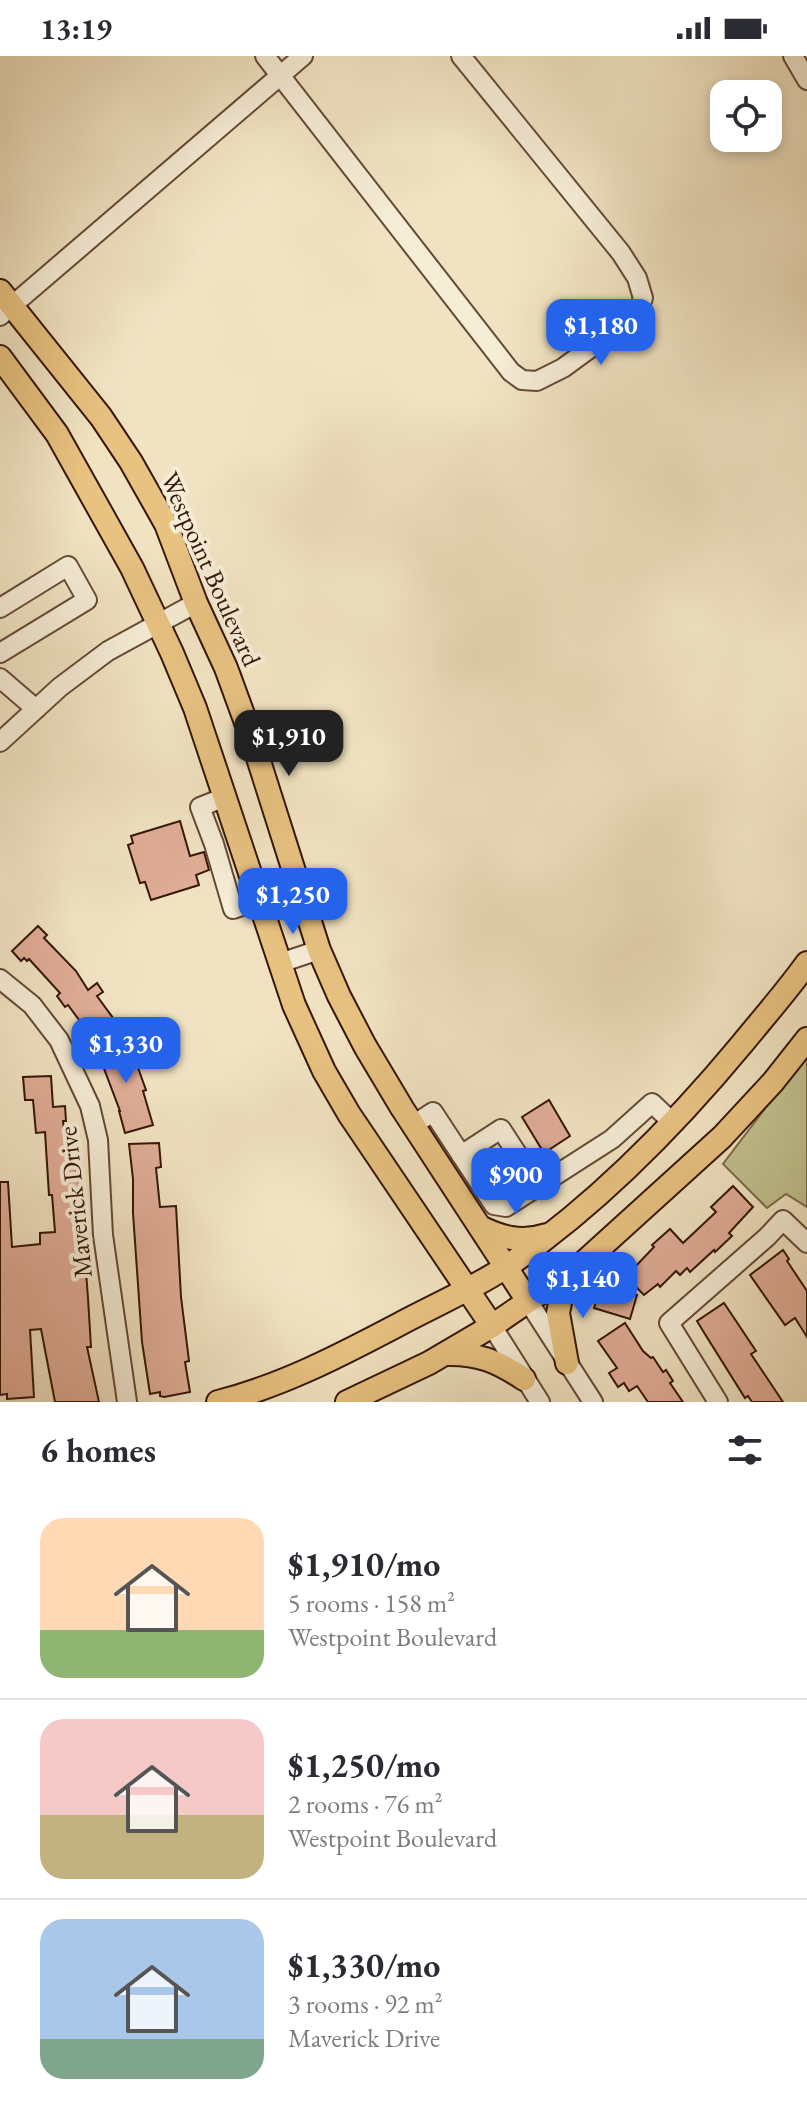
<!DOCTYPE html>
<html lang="en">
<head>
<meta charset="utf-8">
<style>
  :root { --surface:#fff; --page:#f7f7f7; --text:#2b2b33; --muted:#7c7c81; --line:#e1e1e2; --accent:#2563eb }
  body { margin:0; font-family:"EB Garamond",serif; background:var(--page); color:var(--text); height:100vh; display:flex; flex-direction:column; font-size:30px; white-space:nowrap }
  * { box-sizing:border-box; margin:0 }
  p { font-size:26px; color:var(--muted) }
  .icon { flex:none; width:44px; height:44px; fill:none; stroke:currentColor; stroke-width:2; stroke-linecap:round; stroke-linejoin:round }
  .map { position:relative; height:1346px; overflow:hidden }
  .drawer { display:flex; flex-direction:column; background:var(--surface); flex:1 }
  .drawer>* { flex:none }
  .controls { position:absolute; left:710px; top:24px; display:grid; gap:16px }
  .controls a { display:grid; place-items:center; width:72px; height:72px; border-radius:16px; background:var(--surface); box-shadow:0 4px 12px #0003; font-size:40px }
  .price { position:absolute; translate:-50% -68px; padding:0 18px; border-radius:16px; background:var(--accent); color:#fff; font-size:26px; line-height:52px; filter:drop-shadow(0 2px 4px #0008) }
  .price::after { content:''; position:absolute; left:50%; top:48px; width:24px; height:18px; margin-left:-12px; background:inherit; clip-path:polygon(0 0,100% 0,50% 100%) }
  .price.selected { background:#222; color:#fff }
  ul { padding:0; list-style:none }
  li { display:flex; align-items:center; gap:24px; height:200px; padding:0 40px }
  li+li { border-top:2px solid var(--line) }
  li span { display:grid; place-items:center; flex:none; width:224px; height:160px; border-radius:24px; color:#555 }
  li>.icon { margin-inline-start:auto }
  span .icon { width:96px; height:96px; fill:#fffc; stroke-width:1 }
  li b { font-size:34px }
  h2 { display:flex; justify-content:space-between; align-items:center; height:96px; padding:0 40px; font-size:34px }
  .status { display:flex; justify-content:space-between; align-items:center; height:56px; padding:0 40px; background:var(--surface); direction:ltr }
  .status svg { height:22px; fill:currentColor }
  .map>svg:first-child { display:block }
  .green { fill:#c1c18e; stroke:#7b6c4b; stroke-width:2 }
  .building { fill:#e0ad97; stroke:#351608; stroke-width:2 }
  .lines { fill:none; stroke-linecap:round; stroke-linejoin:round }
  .minor-tunnel { stroke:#cbba9d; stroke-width:18; stroke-dasharray:18 9; stroke-linecap:butt }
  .minor-casing { stroke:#644936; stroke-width:22 }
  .major-casing { stroke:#351608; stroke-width:26 }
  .minor { stroke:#f6edd7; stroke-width:18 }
  .major { stroke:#e8c281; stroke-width:22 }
  .labels { text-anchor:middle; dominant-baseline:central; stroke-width:8; stroke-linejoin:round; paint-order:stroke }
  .street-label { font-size:26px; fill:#351608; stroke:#f6edd7 }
</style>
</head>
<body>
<div class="status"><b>13:19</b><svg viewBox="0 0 49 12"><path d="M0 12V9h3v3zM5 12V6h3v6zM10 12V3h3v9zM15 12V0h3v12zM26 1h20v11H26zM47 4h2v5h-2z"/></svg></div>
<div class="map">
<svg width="807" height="1346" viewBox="0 0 807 1346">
  <rect width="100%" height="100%" fill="#f1e3c2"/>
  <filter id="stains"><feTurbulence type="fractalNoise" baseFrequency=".0025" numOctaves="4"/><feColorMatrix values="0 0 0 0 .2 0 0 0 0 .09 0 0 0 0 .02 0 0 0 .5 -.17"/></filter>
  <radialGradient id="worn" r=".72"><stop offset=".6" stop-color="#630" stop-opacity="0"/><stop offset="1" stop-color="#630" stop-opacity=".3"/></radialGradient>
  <!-- green -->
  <path class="green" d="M 807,997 L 807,1151 L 786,1138 L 767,1152 L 723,1108 Z"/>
  <!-- building -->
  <g class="building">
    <path d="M 180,765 L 190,800 L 204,796 L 209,814 L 196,819 L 199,829 L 151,844 L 145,826 L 140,827 L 128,789 L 133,787 L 131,780 Z"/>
    <path d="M 38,870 L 47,879 L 44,882 L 76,915 L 88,934 L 97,927 L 103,936 L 97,940 L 116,966 L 90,985 L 82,973 L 85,972 L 68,949 L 65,951 L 57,940 L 60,937 L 29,903 L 27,905 L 24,902 L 21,905 L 12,895 Z"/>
    <path d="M 127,981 L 146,1034 L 143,1035 L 153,1069 L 125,1077 L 119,1055 L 120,1055 L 97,994 Z"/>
    <path d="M 51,1020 L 53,1051 L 65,1050 L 66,1065 L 63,1065 L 65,1085 L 74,1084 L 77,1124 L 79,1124 L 88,1242 L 91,1291 L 87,1291 L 99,1346 L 55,1346 L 41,1273 L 30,1274 L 34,1341 L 7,1343 L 7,1338 L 0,1339 L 0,1126 L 8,1126 L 12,1191 L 40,1188 L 40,1177 L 55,1176 L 52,1139 L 49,1139 L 45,1076 L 36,1077 L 33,1044 L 25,1044 L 23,1021 Z"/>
    <path d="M 549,1044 L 570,1080 L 544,1097 L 522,1061 Z"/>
    <path d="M 159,1087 L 161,1111 L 156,1112 L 160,1151 L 176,1150 L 181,1241 L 189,1305 L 185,1306 L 190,1336 L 164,1341 L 160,1340 L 160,1336 L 150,1338 L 142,1286 L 133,1157 L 133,1123 L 129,1088 Z"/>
    <path d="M 733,1130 L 753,1151 L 729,1177 L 732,1180 L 715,1196 L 714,1194 L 690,1216 L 687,1212 L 680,1219 L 676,1215 L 660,1231 L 658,1228 L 644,1239 L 622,1217 L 628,1210 L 632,1214 L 654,1191 L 652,1189 L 670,1173 L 683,1187 L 716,1156 L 711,1151 Z"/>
    <path d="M 783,1194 L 789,1203 L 787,1205 L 807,1235 L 807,1281 L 795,1262 L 785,1269 L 750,1219 Z"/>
    <path d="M 601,1230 L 637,1239 L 630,1263 L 594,1252 Z"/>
    <path d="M 724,1247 L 756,1295 L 751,1298 L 783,1346 L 752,1346 L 748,1340 L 745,1342 L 703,1275 L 697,1265 Z"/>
    <path d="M 625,1267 L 643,1295 L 651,1302 L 653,1301 L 663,1316 L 666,1314 L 673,1325 L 670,1327 L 683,1346 L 648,1346 L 637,1330 L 629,1335 L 624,1327 L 618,1331 L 609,1317 L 617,1312 L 598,1285 Z"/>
  </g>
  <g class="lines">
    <!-- minor-tunnel -->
    <g class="minor-tunnel">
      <path d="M 485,1113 L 502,1101"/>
      <path d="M 495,1130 L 513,1118"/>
    </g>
    <defs>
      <g id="minor">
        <path d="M 265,0 L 511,316 L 522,324 L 537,325 L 563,312 L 637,258 L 643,242 L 637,222 L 621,197 L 461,0"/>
        <path d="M 793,0 L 807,24"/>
        <path d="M 0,260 L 303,0"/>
        <path d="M 0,552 L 68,510 L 87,544 L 0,597"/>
        <path d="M 0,622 L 36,653"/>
        <path d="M 0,686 L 60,631 L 108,595 L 196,547"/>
        <path d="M 225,741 L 200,751 L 214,788 L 233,853 L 259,844"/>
        <path d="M 280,907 L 319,894"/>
        <path d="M 0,923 L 32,949 L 59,984 L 90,1050 L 98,1084 L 103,1179 L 127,1346"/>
        <path d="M 413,1069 L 433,1056 L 494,1149 L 506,1151 L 612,1083 L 652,1047 L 673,1067"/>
        <path d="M 461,1099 L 501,1073 L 538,1130"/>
        <path d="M 528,1245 L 593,1346"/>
        <path d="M 492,1270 L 540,1346"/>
        <path d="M 718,1346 L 669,1267 L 767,1181 L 783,1164 L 807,1187"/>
      </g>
      <g id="major">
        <path d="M 0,235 L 101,361 L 131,406 L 166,468 L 196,547 L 226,612 L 252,683 L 319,894 L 339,940 L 365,990 L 402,1052 L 528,1245"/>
        <path d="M 0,301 L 57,378 L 132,512 L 172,597 L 195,652 L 294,949 L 324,1015 L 349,1058 L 492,1270"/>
        <path d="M 480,1171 C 502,1182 522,1187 547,1179"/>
        <path d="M 565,1221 L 558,1257 L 567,1307"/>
        <path d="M 445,1298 C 478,1297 497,1305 524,1323"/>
        <path d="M 218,1346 C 281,1330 339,1300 396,1270 C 433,1250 475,1232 509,1209 C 598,1148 674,1070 742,988 C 764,961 787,935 807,907"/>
        <path d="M 347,1346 L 429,1307 L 492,1270 L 581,1209 L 722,1081 L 773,1026 L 807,983"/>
      </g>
    </defs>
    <!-- minor casing -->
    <use href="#minor" class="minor-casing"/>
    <!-- major casing -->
    <use href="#major" class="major-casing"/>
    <!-- minor -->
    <use href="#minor" class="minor"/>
    <!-- major -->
    <use href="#major" class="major"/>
  </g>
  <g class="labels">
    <!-- street labels -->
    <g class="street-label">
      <text transform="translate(211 513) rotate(66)">Westpoint Boulevard</text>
      <text transform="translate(75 1146) rotate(-96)">Maverick Drive</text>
    </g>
  </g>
  <rect width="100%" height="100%" filter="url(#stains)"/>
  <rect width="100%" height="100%" fill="url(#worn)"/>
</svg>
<div class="controls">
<a><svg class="icon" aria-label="locate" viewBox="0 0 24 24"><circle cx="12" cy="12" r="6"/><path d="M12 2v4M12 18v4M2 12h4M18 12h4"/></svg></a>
</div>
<b class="price" style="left:601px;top:311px">$1,180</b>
<b class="price selected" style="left:289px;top:722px">$1,910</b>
<b class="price" style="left:293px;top:880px">$1,250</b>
<b class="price" style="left:126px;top:1029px">$1,330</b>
<b class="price" style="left:516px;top:1160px">$900</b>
<b class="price" style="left:583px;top:1264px">$1,140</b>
</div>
<section class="drawer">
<h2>6 homes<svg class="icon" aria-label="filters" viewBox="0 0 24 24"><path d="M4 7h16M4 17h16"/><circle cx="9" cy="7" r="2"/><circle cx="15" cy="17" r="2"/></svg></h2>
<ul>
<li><span style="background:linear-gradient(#ffd9b3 70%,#8fb573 0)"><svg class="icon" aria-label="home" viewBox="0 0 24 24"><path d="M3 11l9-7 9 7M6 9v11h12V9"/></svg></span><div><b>$1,910/mo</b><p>5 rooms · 158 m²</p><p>Westpoint Boulevard</p></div></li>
<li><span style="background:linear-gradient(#f6c9c9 60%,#c2b280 0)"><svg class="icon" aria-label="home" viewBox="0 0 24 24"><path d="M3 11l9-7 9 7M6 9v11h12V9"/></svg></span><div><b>$1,250/mo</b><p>2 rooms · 76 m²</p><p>Westpoint Boulevard</p></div></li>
<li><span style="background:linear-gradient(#a9c7e8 75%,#7fa58c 0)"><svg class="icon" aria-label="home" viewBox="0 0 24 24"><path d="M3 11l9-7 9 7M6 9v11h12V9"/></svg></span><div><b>$1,330/mo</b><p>3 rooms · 92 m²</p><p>Maverick Drive</p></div></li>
</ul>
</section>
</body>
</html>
